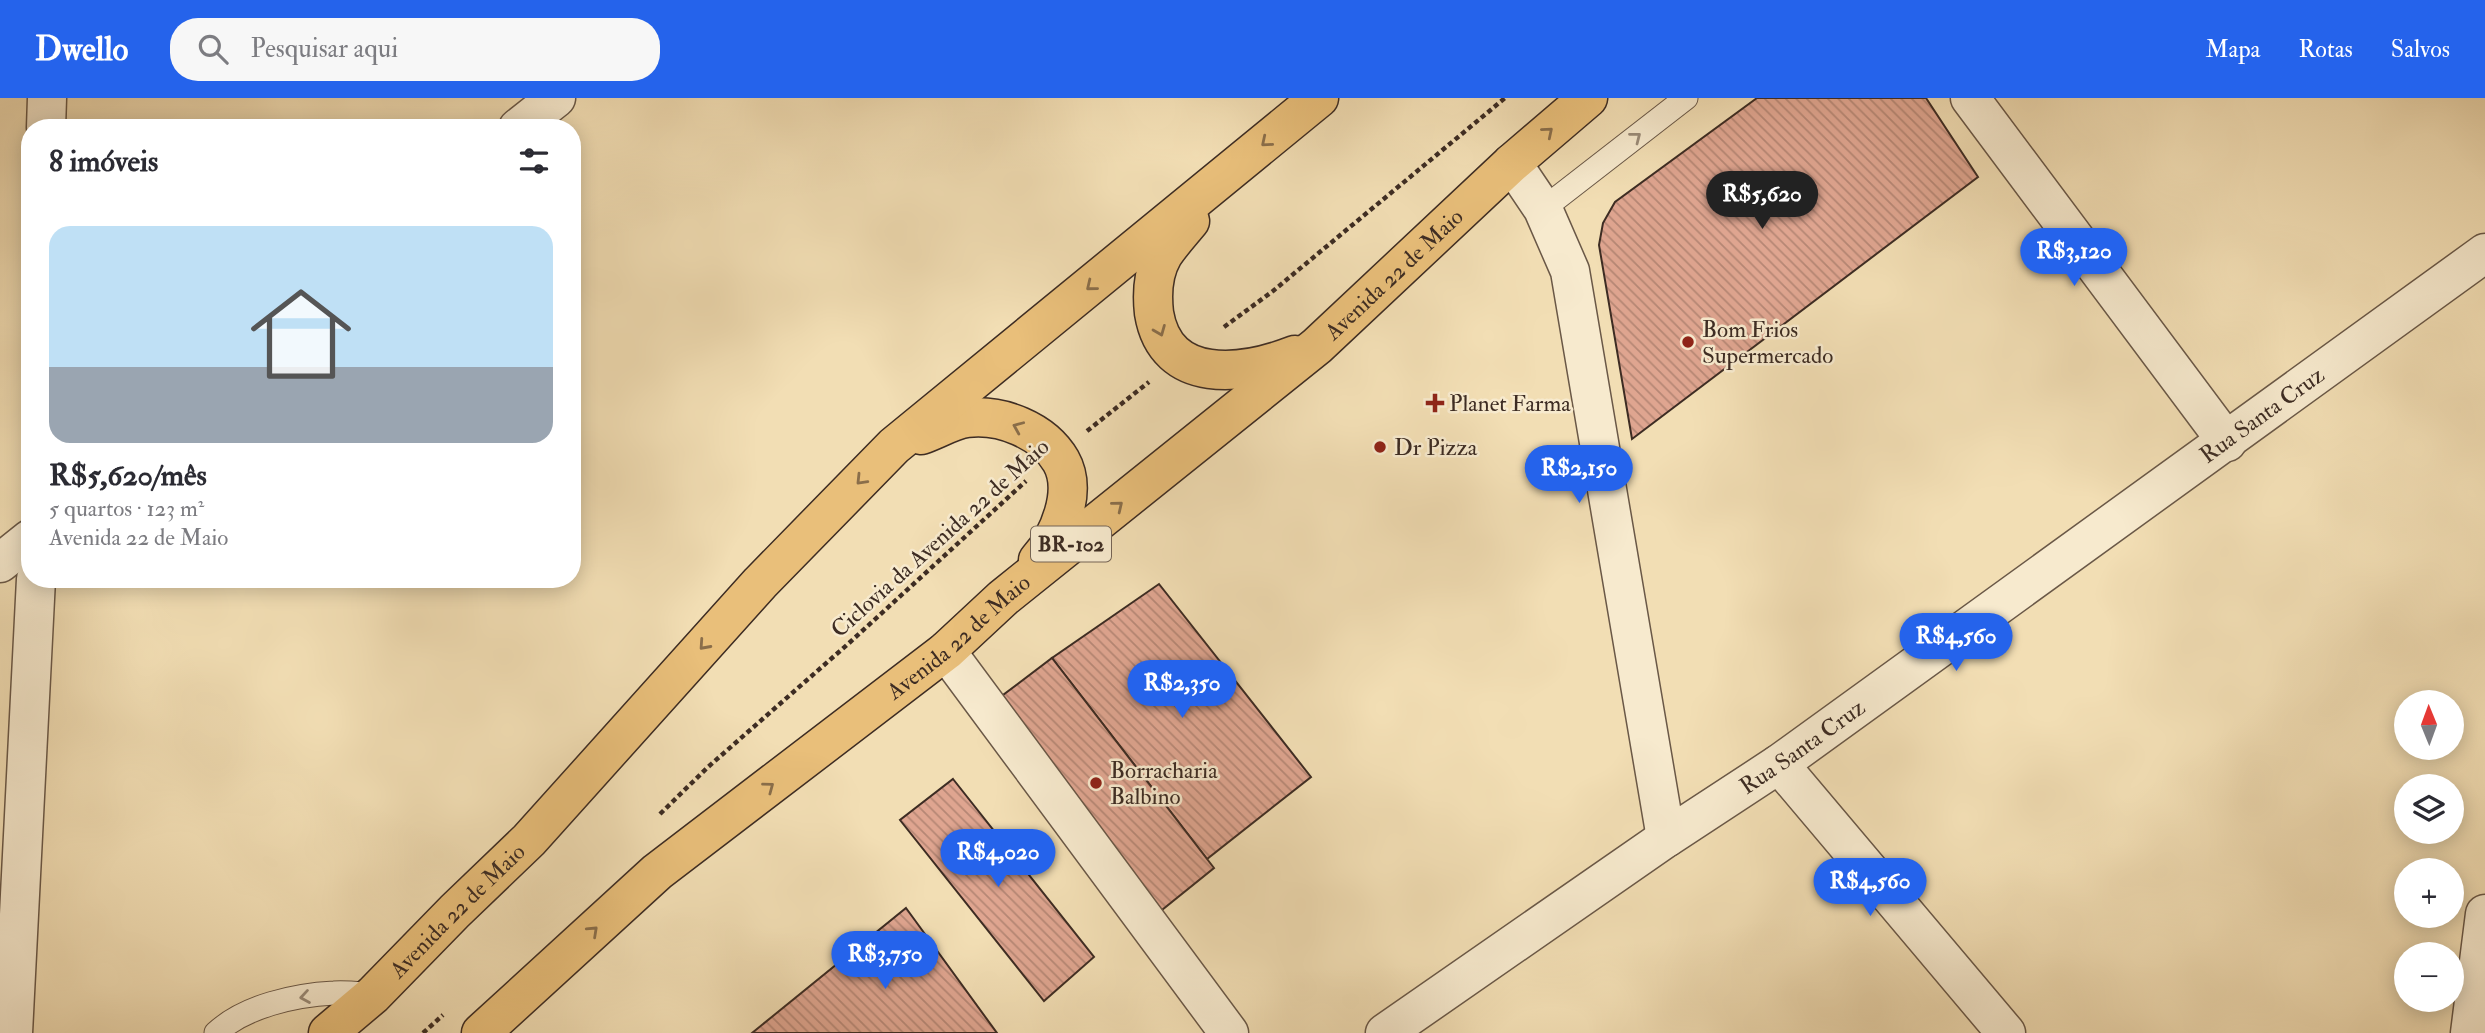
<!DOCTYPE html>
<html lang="pt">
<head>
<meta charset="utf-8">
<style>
  :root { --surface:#fff; --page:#f7f7f7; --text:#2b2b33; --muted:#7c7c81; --line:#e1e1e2; --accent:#2563eb }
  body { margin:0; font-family:"IM FELL Double Pica",serif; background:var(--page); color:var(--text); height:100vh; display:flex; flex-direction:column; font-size:26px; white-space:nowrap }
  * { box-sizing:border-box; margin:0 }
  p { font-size:23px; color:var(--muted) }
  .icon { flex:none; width:38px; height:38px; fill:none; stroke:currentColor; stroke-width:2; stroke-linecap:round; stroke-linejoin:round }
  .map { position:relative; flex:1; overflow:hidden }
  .drawer { position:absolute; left:21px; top:21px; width:560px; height:469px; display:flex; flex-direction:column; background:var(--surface); border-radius:28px; box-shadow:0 4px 18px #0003 }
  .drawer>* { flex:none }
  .needle { width:46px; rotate:359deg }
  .fabs { position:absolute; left:2394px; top:592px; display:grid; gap:14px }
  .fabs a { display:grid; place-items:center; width:70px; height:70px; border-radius:50%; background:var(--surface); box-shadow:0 4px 18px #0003; font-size:35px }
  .price { position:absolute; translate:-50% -60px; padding:0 16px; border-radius:24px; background:var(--accent); color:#fff; font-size:23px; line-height:46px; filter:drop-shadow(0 2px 4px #0008) }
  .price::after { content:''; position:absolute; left:50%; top:42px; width:21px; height:16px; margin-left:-10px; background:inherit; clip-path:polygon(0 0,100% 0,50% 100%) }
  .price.on { background:#222; color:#fff }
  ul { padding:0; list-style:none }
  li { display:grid; align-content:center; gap:14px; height:371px; padding:0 28px }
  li+li { border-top:2px solid var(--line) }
  li span { display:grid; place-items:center; height:217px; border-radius:21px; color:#555 }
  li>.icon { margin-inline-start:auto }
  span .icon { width:126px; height:126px; fill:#fffc; stroke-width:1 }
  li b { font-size:30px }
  h2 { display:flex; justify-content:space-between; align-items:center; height:84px; padding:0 28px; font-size:30px }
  header { display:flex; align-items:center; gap:42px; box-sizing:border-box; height:98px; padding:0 35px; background:var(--accent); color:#fff }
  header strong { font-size:33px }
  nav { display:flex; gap:38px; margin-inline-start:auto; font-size:24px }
  .search { width:490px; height:63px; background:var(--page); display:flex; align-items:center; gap:18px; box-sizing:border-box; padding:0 24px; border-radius:28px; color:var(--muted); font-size:26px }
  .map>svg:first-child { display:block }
  .building { fill:url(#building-back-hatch); stroke:#3d2c23; stroke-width:2 }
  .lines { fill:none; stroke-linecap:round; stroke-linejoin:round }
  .lane-casing { stroke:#6a5847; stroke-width:25 }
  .street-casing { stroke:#6a5847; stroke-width:41 }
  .primary-casing { stroke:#3d2c23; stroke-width:41 }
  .path { stroke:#3d2c23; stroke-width:4.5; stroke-dasharray:5 3.5; stroke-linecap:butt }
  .lane { stroke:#f7eace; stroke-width:23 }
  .street { stroke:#f7eace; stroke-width:38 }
  .primary { stroke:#e9bf7a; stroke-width:38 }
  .oneway { stroke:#8a6e4a }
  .oneway2 { stroke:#9a8b78 }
  .poi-dot { fill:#8f2418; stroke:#f7eace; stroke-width:2.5 }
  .labels { text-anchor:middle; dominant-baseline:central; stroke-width:5; stroke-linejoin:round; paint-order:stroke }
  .shield { fill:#f7eace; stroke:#756556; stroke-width:2 }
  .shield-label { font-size:21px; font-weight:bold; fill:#3d2c23 }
  .street-label { font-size:23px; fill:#3d2c23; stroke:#f7eace }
  .poi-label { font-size:23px; fill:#3d2c23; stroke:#f7eace; text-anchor:start }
</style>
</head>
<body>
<header>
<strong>Dwello</strong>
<div class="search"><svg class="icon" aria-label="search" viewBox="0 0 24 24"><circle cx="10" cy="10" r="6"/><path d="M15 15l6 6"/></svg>Pesquisar aqui</div>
<nav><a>Mapa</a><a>Rotas</a><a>Salvos</a></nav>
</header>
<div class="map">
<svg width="2485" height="935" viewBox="0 0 2485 935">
  <defs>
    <pattern id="building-back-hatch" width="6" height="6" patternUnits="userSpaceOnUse" patternTransform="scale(1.75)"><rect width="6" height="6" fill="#dfa590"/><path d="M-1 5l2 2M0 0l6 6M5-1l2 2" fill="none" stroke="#b68775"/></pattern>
  </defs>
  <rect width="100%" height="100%" fill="#f2deb4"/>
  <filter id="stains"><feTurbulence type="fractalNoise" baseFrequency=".00286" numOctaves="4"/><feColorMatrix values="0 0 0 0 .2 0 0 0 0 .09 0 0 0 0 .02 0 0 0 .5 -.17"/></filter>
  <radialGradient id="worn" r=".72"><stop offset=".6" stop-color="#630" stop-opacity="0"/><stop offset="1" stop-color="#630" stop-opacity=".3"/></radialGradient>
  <!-- building -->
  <g class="building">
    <path d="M 1757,0 L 1926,0 L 1978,79 L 1632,341 L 1599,147 L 1603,125 L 1615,104 Z"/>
    <path d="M 1159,486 L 1311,679 L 1207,761 L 1052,560 Z"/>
    <path d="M 1052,560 L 1214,770 L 1147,824 L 987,609 Z"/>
    <path d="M 953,681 L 1094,859 L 1044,903 L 900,722 Z"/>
    <path d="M 906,810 L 997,935 L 752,935 Z"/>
  </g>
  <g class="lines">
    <defs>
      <g id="lane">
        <path d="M 1543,111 L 1686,0"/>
        <path d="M 216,935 C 245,908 295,897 334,895 C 347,894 360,896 373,897"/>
      </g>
      <g id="street">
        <path d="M 1970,0 L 2227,344"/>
        <path d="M 46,30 L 47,0"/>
        <path d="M 518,30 L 556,0"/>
        <path d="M 1512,65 L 1543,111 L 1570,173 L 1666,740"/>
        <path d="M 0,465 L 30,441"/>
        <path d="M 946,553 L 1229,935"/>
        <path d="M 1779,666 L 2006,935"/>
        <path d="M 13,935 L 36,481"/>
        <path id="s1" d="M 1385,935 L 1666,740 L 1779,666 L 2485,155"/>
        <path d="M 2470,935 L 2485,816"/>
      </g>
      <g id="primary">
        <path d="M 1190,123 C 1181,134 1170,146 1163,157 C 1153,174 1152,197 1154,215 C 1166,288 1243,277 1295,257"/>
        <path d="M 921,337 C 936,332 952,322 967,320 C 1001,316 1043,332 1061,363 C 1078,393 1059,439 1038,462"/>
        <path id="s2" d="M 328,935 L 373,897 L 455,813 L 529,742 L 760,485 L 894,348 L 1319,0"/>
        <path id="s3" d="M 481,935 L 657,774 L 946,553 L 1003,500 L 1317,248 L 1512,65 L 1588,0"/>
      </g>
    </defs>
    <!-- lane casing -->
    <use href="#lane" class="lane-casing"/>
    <!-- street casing -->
    <use href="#street" class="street-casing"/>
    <!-- primary casing -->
    <use href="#primary" class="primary-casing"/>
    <!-- path -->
    <g class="path">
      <path d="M 1224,229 L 1273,193 L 1505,0"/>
      <path d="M 1087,333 L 1149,284"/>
      <path d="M 660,716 L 708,669 L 848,546 L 1026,383"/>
      <path d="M 423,935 L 443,917"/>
    </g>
    <!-- lane -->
    <use href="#lane" class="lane"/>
    <!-- street -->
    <use href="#street" class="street"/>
    <!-- primary -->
    <use href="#primary" class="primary"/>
  </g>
  <!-- one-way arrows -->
  <defs><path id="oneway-chevron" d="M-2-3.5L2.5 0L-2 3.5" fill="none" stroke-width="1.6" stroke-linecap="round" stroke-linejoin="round" transform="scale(1.75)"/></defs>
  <g class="oneway">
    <use href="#oneway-chevron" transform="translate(1548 34) rotate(-40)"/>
    <use href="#oneway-chevron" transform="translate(1266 44) rotate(140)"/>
    <use href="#oneway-chevron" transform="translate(1091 188) rotate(141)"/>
    <use href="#oneway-chevron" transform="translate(1160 233) rotate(68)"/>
    <use href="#oneway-chevron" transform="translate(1018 329) rotate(-157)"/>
    <use href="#oneway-chevron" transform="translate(861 382) rotate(134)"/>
    <use href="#oneway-chevron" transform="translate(1118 408) rotate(-39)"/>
    <use href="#oneway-chevron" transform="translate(704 547) rotate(132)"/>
    <use href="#oneway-chevron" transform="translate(769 689) rotate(-37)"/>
    <use href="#oneway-chevron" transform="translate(593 833) rotate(-43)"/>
  </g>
  <g class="oneway2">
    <use href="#oneway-chevron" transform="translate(1636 39) rotate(-38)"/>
    <use href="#oneway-chevron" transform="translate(305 899) rotate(171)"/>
  </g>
  <!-- markers -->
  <g class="poi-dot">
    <circle cx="1688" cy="244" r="7"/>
    <path d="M1431.5 294.5h7v7h7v7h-7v7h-7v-7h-7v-7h7z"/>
    <circle cx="1380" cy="349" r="7"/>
    <circle cx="1096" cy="685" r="7"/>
  </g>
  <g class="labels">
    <!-- shield labels -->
    <rect class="shield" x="1031" y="428.5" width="80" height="35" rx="5"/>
    <g class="shield-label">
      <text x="1071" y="446">BR-102</text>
    </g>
    <!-- street labels -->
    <g class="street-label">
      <text stroke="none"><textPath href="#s3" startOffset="1188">Avenida 22 de Maio</textPath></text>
      <text stroke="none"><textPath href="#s1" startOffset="1073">Rua Santa Cruz</textPath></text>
      <text transform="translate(940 440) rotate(-42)">Ciclovia da Avenida 22 de Maio</text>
      <text stroke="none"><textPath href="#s3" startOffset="621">Avenida 22 de Maio</textPath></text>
      <text stroke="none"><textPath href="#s1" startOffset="506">Rua Santa Cruz</textPath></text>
      <text stroke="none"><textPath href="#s2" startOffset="178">Avenida 22 de Maio</textPath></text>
    </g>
    <!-- poi labels -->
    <g class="poi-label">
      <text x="1702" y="231">Bom Frios<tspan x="1702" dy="26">Supermercado</tspan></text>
      <text x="1449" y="305">Planet Farma</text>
      <text x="1394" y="349">Dr Pizza</text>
      <text x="1110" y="672">Borracharia<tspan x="1110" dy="26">Balbino</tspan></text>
    </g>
  </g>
  <rect width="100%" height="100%" filter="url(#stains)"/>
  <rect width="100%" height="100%" fill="url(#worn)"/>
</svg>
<div class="fabs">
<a><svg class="needle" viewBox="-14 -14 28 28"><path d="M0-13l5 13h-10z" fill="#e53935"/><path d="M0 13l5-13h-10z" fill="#7c7c81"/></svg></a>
<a><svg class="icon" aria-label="layers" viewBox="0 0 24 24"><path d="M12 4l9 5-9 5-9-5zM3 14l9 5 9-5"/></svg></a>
<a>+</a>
<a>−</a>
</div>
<b class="price on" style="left:1762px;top:133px">R$5,620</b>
<b class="price" style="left:2074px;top:190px">R$3,120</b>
<b class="price" style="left:1579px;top:407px">R$2,150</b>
<b class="price" style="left:1956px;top:575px">R$4,560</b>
<b class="price" style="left:1182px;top:622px">R$2,350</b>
<b class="price" style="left:998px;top:791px">R$4,020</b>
<b class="price" style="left:1870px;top:820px">R$4,560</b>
<b class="price" style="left:885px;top:893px">R$3,750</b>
<section class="drawer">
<h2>8 imóveis<svg class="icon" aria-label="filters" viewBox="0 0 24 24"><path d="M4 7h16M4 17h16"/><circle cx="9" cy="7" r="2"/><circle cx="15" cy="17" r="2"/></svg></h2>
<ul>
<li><span style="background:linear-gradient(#bfe0f5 65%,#9aa5b1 0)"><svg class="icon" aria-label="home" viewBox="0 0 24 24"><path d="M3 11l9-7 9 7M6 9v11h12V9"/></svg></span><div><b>R$5,620/mês</b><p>5 quartos · 123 m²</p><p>Avenida 22 de Maio</p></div></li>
</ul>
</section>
</div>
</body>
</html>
